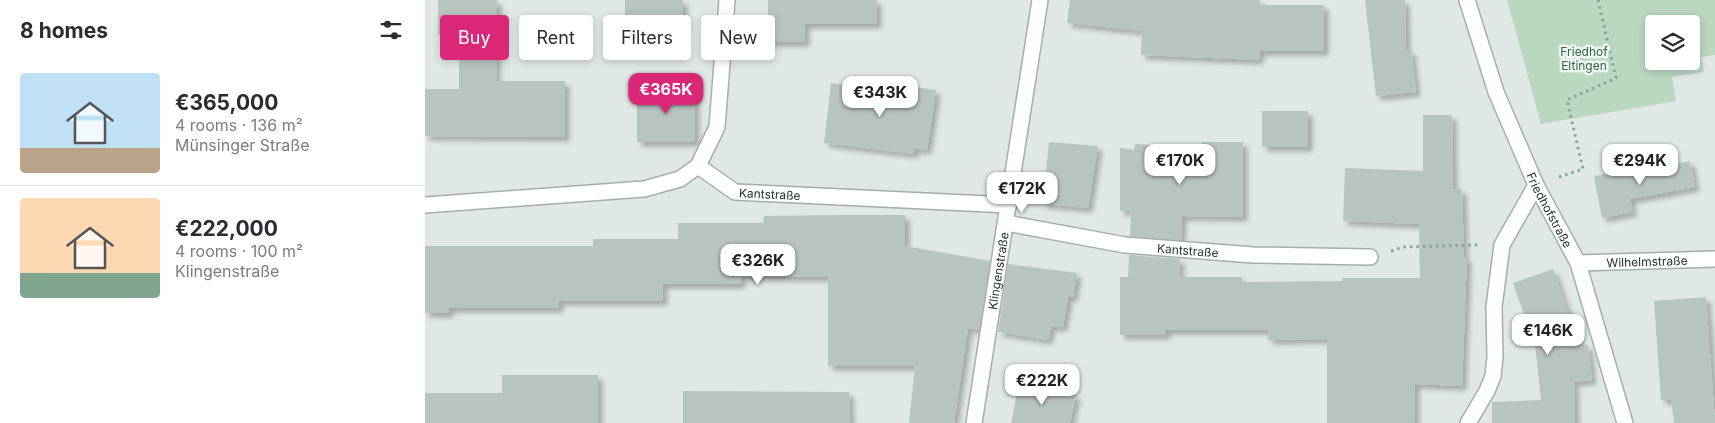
<!DOCTYPE html>
<html lang="en">
<head>
<meta charset="utf-8">
<style>
  :root { --surface:#fff; --page:#f7f7f7; --text:#2b2b33; --muted:#7c7c81; --line:#e1e1e2; --accent:#db2777 }
  body { margin:0; font-family:Inter,sans-serif; background:var(--page); color:var(--text); height:100vh; display:flex; flex-direction:column; font-size:19px; white-space:nowrap }
  * { box-sizing:border-box; margin:0 }
  p { font-size:16px; color:var(--muted) }
  .icon { flex:none; width:28px; height:28px; fill:none; stroke:currentColor; stroke-width:2; stroke-linecap:round; stroke-linejoin:round }
  .map { position:relative; flex:1; overflow:hidden }
  .drawer { display:flex; flex-direction:column; background:var(--surface); width:425px }
  .drawer>* { flex:none }
  .guide { position:absolute; left:15px; top:15px; width:475px; height:45px; display:flex; gap:10px }
  .buttons { position:absolute; left:1220px; top:15px; display:grid; gap:10px }
  .buttons a { display:grid; place-items:center; width:55px; height:55px; border-radius:5px; background:var(--surface); box-shadow:0 2px 8px #0003; font-size:25px }
  .price { position:absolute; translate:-50% -42px; padding:0 11px; border-radius:10px; background:#fff; color:#222; font-size:16px; line-height:32px; filter:drop-shadow(0 1px 2px #0008) }
  .price::after { content:''; position:absolute; left:50%; top:30px; width:15px; height:11px; margin-left:-8px; background:inherit; clip-path:polygon(0 0,100% 0,50% 100%) }
  .price.current { background:var(--accent); color:#fff }
  ul { padding:0; list-style:none }
  li { display:flex; align-items:center; gap:15px; height:125px; padding:0 20px }
  li+li { border-top:1px solid var(--line) }
  li span { display:grid; place-items:center; flex:none; width:140px; height:100px; border-radius:5px; color:#555 }
  li>.icon { margin-inline-start:auto }
  span .icon { width:60px; height:60px; fill:#fffc; stroke-width:1 }
  li b { font-size:21px }
  h2 { display:flex; justify-content:space-between; align-items:center; height:60px; padding:0 20px; font-size:21px }
  .chip { padding:0 18px; border-radius:5px; background:var(--surface); box-shadow:0 2px 8px #0003; font-size:18px; line-height:45px }
  .chip.current { background:var(--accent); color:#fff }
  main { display:flex; flex:1; min-height:0 }
  .map>svg:first-child { display:block }
  .green { fill:#bad7c0; fill-rule:evenodd }
  .building { fill:#b8c5bf; filter:url(#shadow) }
  .lines { fill:none; stroke-linecap:round; stroke-linejoin:round }
  .lane-casing { stroke:#a3afaa; stroke-width:18 }
  .street-casing { stroke:#a3afaa; stroke-width:18 }
  .secondary-casing { stroke:#9fb3ab; stroke-width:18 }
  .path { stroke:#83a89b; stroke-width:3; stroke-dasharray:2.5 4; stroke-linecap:butt }
  .lane { stroke:#fff; stroke-width:15 }
  .street { stroke:#fff; stroke-width:15 }
  .secondary { stroke:#fff; stroke-width:15 }
  .labels { text-anchor:middle; dominant-baseline:central; stroke-width:5; stroke-linejoin:round; paint-order:stroke }
  .park-label { font-size:12px; fill:#316844; stroke:#eff5f2 }
  .street-label { font-size:12px; fill:#223630; stroke:#eff5f2 }
</style>
</head>
<body>
<main>
<section class="drawer">
<h2>8 homes<svg class="icon" aria-label="filters" viewBox="0 0 24 24"><path d="M4 7h16M4 17h16"/><circle cx="9" cy="7" r="2"/><circle cx="15" cy="17" r="2"/></svg></h2>
<ul>
<li><span style="background:linear-gradient(#bfe0f5 75%,#b9a48a 0)"><svg class="icon" aria-label="home" viewBox="0 0 24 24"><path d="M3 11l9-7 9 7M6 9v11h12V9"/></svg></span><div><b>€365,000</b><p>4 rooms · 136 m²</p><p>Münsinger Straße</p></div></li>
<li><span style="background:linear-gradient(#ffd9b3 75%,#7fa58c 0)"><svg class="icon" aria-label="home" viewBox="0 0 24 24"><path d="M3 11l9-7 9 7M6 9v11h12V9"/></svg></span><div><b>€222,000</b><p>4 rooms · 100 m²</p><p>Klingenstraße</p></div></li>
</ul>
</section>
<div class="map">
<svg width="1290" height="423" viewBox="0 0 1290 423">
  <defs>
    <filter id="shadow"><feDropShadow dx="4.5" dy="4.5" stdDeviation="2.5" flood-color="#0004"/></filter>
  </defs>
  <rect width="100%" height="100%" fill="#dfe8e4"/>
  <!-- green -->
  <path class="green" d="M 1082,0 L 1290,0 L 1290,55 L 1276,57 L 1279,72 L 1247,77 L 1251,101 L 1116,124 ZM 1229,24 L 1266,24 L 1266,61 L 1229,61 Z"/>
  <!-- building -->
  <g class="building">
    <path d="M 13,0 L 72,0 L 71,81 L 140,81 L 140,137 L 0,136 L 0,89 L 34,89 L 34,35 L 13,35 Z"/>
    <rect x="200" y="0" width="58" height="24"/>
    <path d="M 343,0 L 452,0 L 452,24 L 380,24 L 380,42 L 343,42 Z"/>
    <path d="M 645,0 L 835,0 L 835,5 L 899,5 L 899,51 L 835,51 L 834,60 L 716,55 L 717,31 L 642,23 Z"/>
    <path d="M 940,0 L 980,0 L 981,51 L 986,50 L 991,92 L 951,96 Z"/>
    <path d="M 406,83 L 468,91 L 469,84 L 511,90 L 502,150 L 489,148 L 489,154 L 399,143 Z"/>
    <rect x="212" y="88" width="58" height="54"/>
    <rect x="837" y="111" width="46" height="36"/>
    <path d="M 998,115 L 1027,115 L 1028,189 L 1037,189 L 1039,258 L 1042,258 L 1037,386 L 990,384 L 990,423 L 902,423 L 902,339 L 843,340 L 843,330 L 741,330 L 741,335 L 695,335 L 695,277 L 703,277 L 704,255 L 755,259 L 754,277 L 817,277 L 817,282 L 917,281 L 917,278 L 995,278 L 994,224 L 918,221 L 920,168 L 998,171 Z"/>
    <path d="M 624,142 L 673,146 L 663,208 L 618,204 Z"/>
    <path d="M 777,142 L 818,142 L 818,217 L 757,216 L 756,240 L 705,236 L 706,212 L 695,211 L 695,148 L 709,150 L 710,144 L 777,148 Z"/>
    <path d="M 1265,161 L 1270,187 L 1205,199 L 1208,212 L 1177,218 L 1169,176 L 1228,165 L 1229,168 Z"/>
    <path d="M 416,215 L 480,215 L 480,246 L 565,261 L 554,330 L 543,328 L 529,423 L 484,423 L 490,366 L 403,366 L 403,277 L 316,277 L 316,284 L 238,284 L 238,301 L 134,301 L 134,308 L 24,308 L 24,313 L 0,313 L 0,246 L 168,246 L 168,239 L 253,239 L 253,223 L 338,223 L 339,216 Z"/>
    <path d="M 583,264 L 652,273 L 648,297 L 643,297 L 638,327 L 626,326 L 623,340 L 573,332 Z"/>
    <path d="M 1128,269 L 1155,346 L 1163,345 L 1167,380 L 1149,382 L 1150,423 L 1067,423 L 1067,402 L 1116,400 L 1110,344 L 1088,283 Z"/>
    <path d="M 1281,297 L 1290,423 L 1249,423 L 1246,400 L 1236,400 L 1229,301 Z"/>
    <path d="M 77,375 L 173,375 L 173,423 L 0,423 L 0,393 L 77,393 Z"/>
    <path d="M 594,384 L 651,395 L 645,423 L 586,423 Z"/>
    <path d="M 258,391 L 424,392 L 425,423 L 258,423 Z"/>
  </g>
  <g class="lines">
    <defs>
      <g id="lane">
        <path id="s1" d="M 273,166 L 310,192 L 584,205"/>
        <path id="s2" d="M 581,223 L 700,245 L 828,255 L 945,257"/>
        <path d="M 1043,423 L 1062,391 L 1068,376 L 1070,357 L 1069,307 L 1077,245 L 1111,185"/>
      </g>
      <g id="street">
        <path d="M 0,205 L 219,189 L 255,179 L 273,166 L 292,127 L 302,0"/>
        <path id="s3" d="M 1153,263 L 1290,259"/>
        <path id="s4" d="M 549,423 L 615,0"/>
      </g>
      <g id="secondary">
        <path id="s5" d="M 1042,0 L 1071,92 L 1111,185 L 1153,263 L 1200,423"/>
      </g>
    </defs>
    <!-- lane casing -->
    <use href="#lane" class="lane-casing"/>
    <!-- street casing -->
    <use href="#street" class="street-casing"/>
    <!-- secondary casing -->
    <use href="#secondary" class="secondary-casing"/>
    <!-- path -->
    <g class="path">
      <path d="M 1134,177 L 1158,169 L 1142,100 L 1191,78 L 1173,0"/>
      <path d="M 966,251 L 978,247 L 1054,245"/>
    </g>
    <!-- lane -->
    <use href="#lane" class="lane"/>
    <!-- street -->
    <use href="#street" class="street"/>
    <!-- secondary -->
    <use href="#secondary" class="secondary"/>
  </g>
  <g class="labels">
    <!-- park labels -->
    <g class="park-label">
      <text x="1159" y="51">Friedhof<tspan x="1159" dy="14">Eltingen</tspan></text>
    </g>
    <!-- street labels -->
    <g class="street-label">
      <text stroke="none"><textPath href="#s1" startOffset="80">Kantstraße</textPath></text>
      <text stroke="none"><textPath href="#s5" startOffset="226">Friedhofstraße</textPath></text>
      <text stroke="none"><textPath href="#s2" startOffset="184">Kantstraße</textPath></text>
      <text stroke="none"><textPath href="#s3" startOffset="69">Wilhelmstraße</textPath></text>
      <text stroke="none"><textPath href="#s4" startOffset="154">Klingenstraße</textPath></text>
    </g>
  </g>
</svg>
<div class="buttons">
<a><svg class="icon" aria-label="layers" viewBox="0 0 24 24"><path d="M12 4l9 5-9 5-9-5zM3 14l9 5 9-5"/></svg></a>
</div>
<b class="price current" style="left:241px;top:115px">€365K</b>
<b class="price" style="left:455px;top:118px">€343K</b>
<b class="price" style="left:755px;top:186px">€170K</b>
<b class="price" style="left:1215px;top:186px">€294K</b>
<b class="price" style="left:597px;top:214px">€172K</b>
<b class="price" style="left:333px;top:286px">€326K</b>
<b class="price" style="left:1123px;top:356px">€146K</b>
<b class="price" style="left:617px;top:406px">€222K</b>
<div class="guide">
<a class="chip current">Buy</a>
<a class="chip">Rent</a>
<a class="chip">Filters</a>
<a class="chip">New</a>
</div>
</div>
</main>
</body>
</html>
